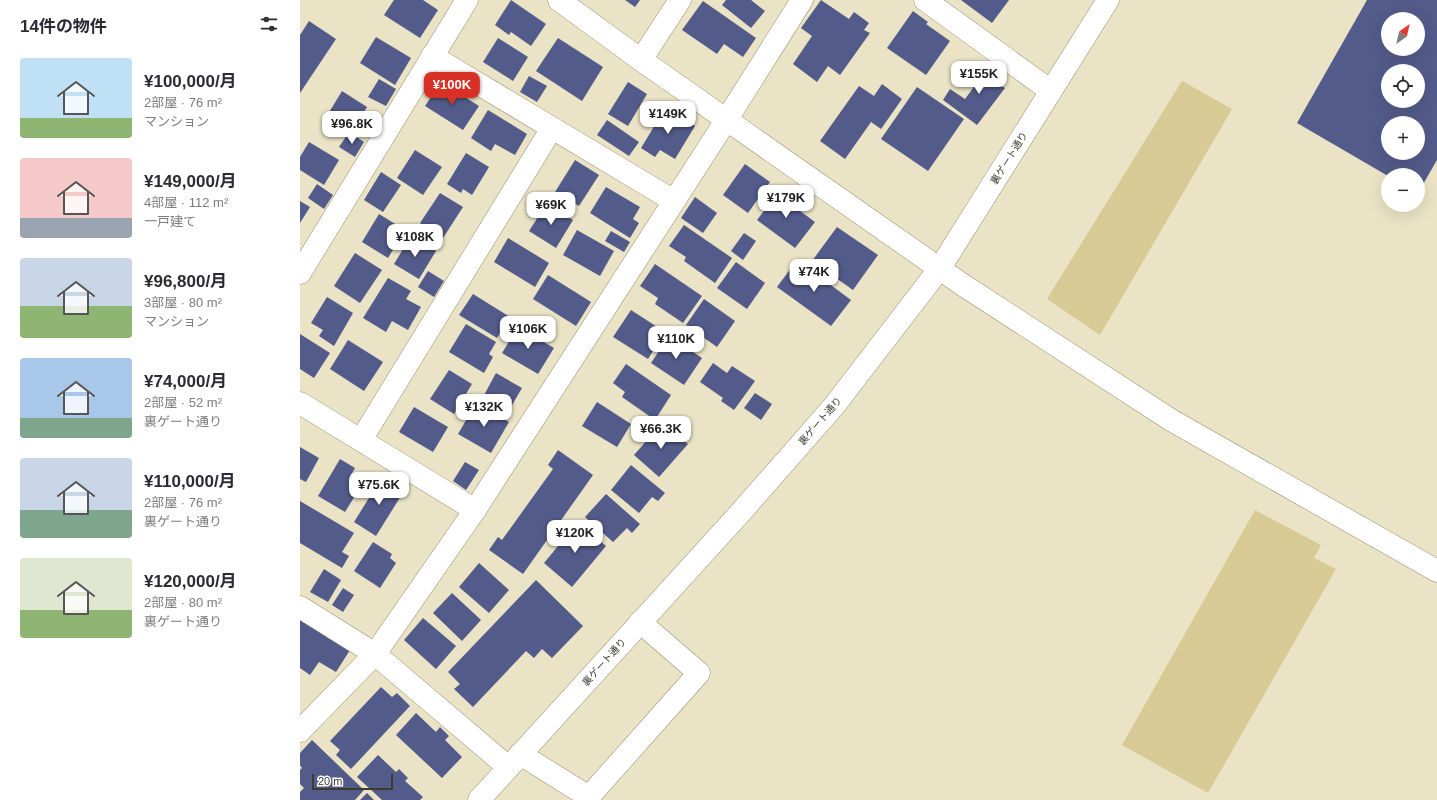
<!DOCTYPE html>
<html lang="ja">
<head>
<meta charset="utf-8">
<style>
  :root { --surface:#fff; --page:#f7f7f7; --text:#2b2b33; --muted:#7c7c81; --accent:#d93025 }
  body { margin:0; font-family:Arial,"Noto Sans JP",sans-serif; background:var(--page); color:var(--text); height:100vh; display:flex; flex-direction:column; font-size:15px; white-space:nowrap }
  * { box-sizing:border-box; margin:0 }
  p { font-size:13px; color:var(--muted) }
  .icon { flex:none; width:22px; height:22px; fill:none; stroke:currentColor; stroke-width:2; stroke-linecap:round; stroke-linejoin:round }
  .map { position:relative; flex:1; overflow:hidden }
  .side { display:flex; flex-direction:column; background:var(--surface); width:300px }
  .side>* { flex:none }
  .needle { width:26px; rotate:34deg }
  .buttons { position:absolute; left:1081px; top:12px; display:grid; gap:8px }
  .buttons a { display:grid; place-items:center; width:44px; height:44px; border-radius:50%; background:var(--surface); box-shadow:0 4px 16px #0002; font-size:20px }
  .scale { position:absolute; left:12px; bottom:10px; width:81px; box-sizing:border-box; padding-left:4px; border:2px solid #3d3a2e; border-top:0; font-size:11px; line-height:14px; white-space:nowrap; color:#3d3a2e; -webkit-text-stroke:3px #fff; paint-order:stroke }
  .price { position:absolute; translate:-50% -34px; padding:0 9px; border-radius:8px; background:#fff; color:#222; font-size:13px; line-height:26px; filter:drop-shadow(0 1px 2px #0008) }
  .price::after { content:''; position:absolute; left:50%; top:24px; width:12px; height:9px; margin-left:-6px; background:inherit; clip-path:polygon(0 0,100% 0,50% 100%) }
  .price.selected { background:var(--accent); color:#fff }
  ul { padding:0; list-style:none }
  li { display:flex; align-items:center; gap:12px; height:100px; padding:0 20px }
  li span { display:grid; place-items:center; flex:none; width:112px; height:80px; border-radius:4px; color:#555 }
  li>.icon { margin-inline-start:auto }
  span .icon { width:48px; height:48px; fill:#fffc; stroke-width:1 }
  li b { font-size:17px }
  h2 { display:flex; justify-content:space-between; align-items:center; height:48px; padding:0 20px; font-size:17px }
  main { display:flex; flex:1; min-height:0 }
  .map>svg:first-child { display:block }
  .green { fill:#d7ca95 }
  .building { fill:#535b8a; fill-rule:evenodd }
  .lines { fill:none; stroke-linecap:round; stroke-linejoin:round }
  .minor-casing { stroke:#979074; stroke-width:23 }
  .minor { stroke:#fff; stroke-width:22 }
  .labels { text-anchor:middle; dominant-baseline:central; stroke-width:4; stroke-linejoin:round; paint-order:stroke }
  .street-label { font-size:10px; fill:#3d3a2e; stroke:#fff }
</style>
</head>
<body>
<main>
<section class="side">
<h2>14件の物件<svg class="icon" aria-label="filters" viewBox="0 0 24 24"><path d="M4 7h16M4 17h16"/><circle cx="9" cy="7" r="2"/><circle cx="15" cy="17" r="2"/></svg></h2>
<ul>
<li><span style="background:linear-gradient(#bfe0f5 75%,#8fb573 0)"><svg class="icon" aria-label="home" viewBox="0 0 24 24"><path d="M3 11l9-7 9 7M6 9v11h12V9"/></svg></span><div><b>¥100,000/月</b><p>2部屋 · 76 m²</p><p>マンション</p></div></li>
<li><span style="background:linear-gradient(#f6c9c9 75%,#9aa5b1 0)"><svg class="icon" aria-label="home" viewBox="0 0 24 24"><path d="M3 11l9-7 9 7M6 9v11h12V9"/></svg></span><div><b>¥149,000/月</b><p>4部屋 · 112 m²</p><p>一戸建て</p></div></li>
<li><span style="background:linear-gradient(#c9d6e8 60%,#8fb573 0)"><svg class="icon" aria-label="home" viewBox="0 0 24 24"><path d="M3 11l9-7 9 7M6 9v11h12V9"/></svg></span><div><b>¥96,800/月</b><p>3部屋 · 80 m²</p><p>マンション</p></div></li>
<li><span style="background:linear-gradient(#a9c7e8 75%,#7fa58c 0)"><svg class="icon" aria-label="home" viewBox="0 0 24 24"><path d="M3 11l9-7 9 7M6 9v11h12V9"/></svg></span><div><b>¥74,000/月</b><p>2部屋 · 52 m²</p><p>裏ゲート通り</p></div></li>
<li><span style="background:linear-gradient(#c9d6e8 65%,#7fa58c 0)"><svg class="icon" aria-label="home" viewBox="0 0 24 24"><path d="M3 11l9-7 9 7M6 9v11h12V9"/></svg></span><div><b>¥110,000/月</b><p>2部屋 · 76 m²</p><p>裏ゲート通り</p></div></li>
<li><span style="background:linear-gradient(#dfe7d0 65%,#8fb573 0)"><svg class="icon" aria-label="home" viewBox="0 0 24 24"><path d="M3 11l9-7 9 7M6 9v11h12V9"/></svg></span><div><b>¥120,000/月</b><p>2部屋 · 80 m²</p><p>裏ゲート通り</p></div></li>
</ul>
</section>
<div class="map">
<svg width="1137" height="800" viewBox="0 0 1137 800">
  <rect width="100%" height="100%" fill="#eae3c5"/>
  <!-- green -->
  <g class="green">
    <path d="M 882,81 L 932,109 L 800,335 L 747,299 Z"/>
    <path d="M 955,510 L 1021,545 L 1014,558 L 1036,569 L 908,793 L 822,745 Z"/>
  </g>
  <!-- building -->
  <g class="building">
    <path d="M 94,0 L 123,0 L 138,10 L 120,38 L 84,15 Z"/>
    <path d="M 211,0 L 246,24 L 231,46 L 211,32 L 209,35 L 195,25 Z"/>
    <path d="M 325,0 L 340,0 L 335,7 Z"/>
    <path d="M 426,0 L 451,0 L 465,11 L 451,28 L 422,5 Z"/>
    <path d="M 521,0 L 549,19 L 554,12 L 569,23 L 564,30 L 570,33 L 540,75 L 528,66 L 517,82 L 493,64 L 512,36 L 501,28 Z"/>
    <path d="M 661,0 L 709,0 L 692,23 Z"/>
    <path d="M 1067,0 L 1137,0 L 1137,160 L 1118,193 L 1118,175 L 1088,176 L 997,123 ZM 1088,19 L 1118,19 L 1118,49 L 1088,49 ZM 1088,71 L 1118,71 L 1118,101 L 1088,101 ZM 1088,123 L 1118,123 L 1118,153 L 1088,153 Z"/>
    <path d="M 403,1 L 456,38 L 443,57 L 424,44 L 417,54 L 382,30 Z"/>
    <path d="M 613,11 L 628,22 L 626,24 L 650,41 L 626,75 L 587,48 Z"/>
    <path d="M 9,21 L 36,39 L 0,93 L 0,35 Z"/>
    <path d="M 76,37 L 111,58 L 95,85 L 60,63 Z"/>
    <path d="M 198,38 L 228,57 L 213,81 L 183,62 Z"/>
    <path d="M 258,38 L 303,67 L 282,101 L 236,71 Z"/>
    <path d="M 693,61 L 707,71 L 698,84 L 705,88 L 677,125 L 643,100 L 650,89 L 665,99 Z"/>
    <path d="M 229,76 L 247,86 L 237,102 L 220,92 Z"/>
    <path d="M 79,79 L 96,89 L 86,106 L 68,97 Z"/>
    <path d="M 141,82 L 179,106 L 163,130 L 125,106 Z"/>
    <path d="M 328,82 L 347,94 L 328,126 L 308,114 Z"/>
    <path d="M 582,84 L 602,99 L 581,129 L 571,122 L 545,159 L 520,141 L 559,86 L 574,96 Z"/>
    <path d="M 617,87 L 664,119 L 628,171 L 581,139 Z"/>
    <path d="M 42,91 L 67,107 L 53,130 L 28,114 Z"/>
    <path d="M 366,107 L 395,126 L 375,159 L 360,150 L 355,157 L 341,148 Z"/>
    <path d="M 188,110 L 227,134 L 215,155 L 195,144 L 191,151 L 171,138 Z"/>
    <path d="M 307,120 L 339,142 L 329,156 L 297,135 Z"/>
    <path d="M 49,132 L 64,142 L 55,157 L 39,147 Z"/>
    <path d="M 9,142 L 39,160 L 24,185 L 0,170 L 0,157 Z"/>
    <path d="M 115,150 L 142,167 L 123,195 L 97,178 Z"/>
    <path d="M 166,153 L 189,167 L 172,195 L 163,189 L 161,193 L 147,184 Z"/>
    <path d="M 275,160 L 299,175 L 279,206 L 255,192 Z"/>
    <path d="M 445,164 L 470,182 L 448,213 L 423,195 Z"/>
    <path d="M 81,172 L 101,185 L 83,212 L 64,200 Z"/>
    <path d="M 17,184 L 33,195 L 24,209 L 8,198 Z"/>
    <path d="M 306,187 L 340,207 L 333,219 L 339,223 L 330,238 L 290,213 Z"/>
    <path d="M 482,187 L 497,198 L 492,205 L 515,222 L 495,248 L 457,220 Z"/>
    <path d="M 140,193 L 163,207 L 143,238 L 120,223 Z"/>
    <path d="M 395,197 L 417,213 L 403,233 L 381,218 Z"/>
    <path d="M 0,201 L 10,207 L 0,223 Z"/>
    <path d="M 247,203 L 273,220 L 256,248 L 229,231 Z"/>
    <path d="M 79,214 L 105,230 L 88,258 L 62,242 Z"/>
    <path d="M 384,225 L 432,258 L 415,283 L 384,261 L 386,257 L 369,246 Z"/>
    <path d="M 537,227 L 578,255 L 553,290 L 512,261 Z"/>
    <path d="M 277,230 L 314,251 L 300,276 L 263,255 Z"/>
    <path d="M 311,231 L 330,242 L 324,252 L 305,241 Z"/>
    <path d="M 444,233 L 456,241 L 443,260 L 431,251 Z"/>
    <path d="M 111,236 L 136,251 L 119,279 L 94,264 Z"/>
    <path d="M 208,238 L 249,263 L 235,287 L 194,262 Z"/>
    <path d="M 55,253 L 82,270 L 60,303 L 34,286 Z"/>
    <path d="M 497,260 L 551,300 L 531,326 L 477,287 Z"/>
    <path d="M 436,262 L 465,283 L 447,309 L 417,288 Z"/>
    <path d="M 355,264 L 402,296 L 383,323 L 355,304 L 358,298 L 340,286 Z"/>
    <path d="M 128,271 L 144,281 L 134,297 L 118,287 Z"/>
    <path d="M 248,275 L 291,302 L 276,326 L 233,299 Z"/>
    <path d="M 88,278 L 111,291 L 106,299 L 121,307 L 108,330 L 92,321 L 86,332 L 63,318 Z"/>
    <path d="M 173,294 L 210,317 L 197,338 L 159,315 Z"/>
    <path d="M 27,297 L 53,313 L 34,346 L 19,336 L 23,330 L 11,323 Z"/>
    <path d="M 404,299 L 435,321 L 417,347 L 386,325 Z"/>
    <path d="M 331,310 L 365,332 L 348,359 L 313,337 Z"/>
    <path d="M 166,324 L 196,342 L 189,354 L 193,357 L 184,373 L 149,352 Z"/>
    <path d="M 218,327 L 254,348 L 238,374 L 202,353 Z"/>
    <path d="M 0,334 L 30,353 L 14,378 L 0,369 Z"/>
    <path d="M 369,336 L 402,358 L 384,385 L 351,363 Z"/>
    <path d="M 48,340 L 83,362 L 64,391 L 30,369 Z"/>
    <path d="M 413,363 L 427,373 L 432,366 L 455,381 L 434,410 L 421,401 L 423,398 L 400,382 Z"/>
    <path d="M 326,364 L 371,395 L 355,420 L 322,397 L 325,392 L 313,383 Z"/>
    <path d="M 149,370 L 172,384 L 154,414 L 130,399 Z"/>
    <path d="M 196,373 L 222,388 L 208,412 L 183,397 Z"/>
    <path d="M 455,393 L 472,404 L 461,420 L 444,408 Z"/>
    <path d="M 297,402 L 331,424 L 317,447 L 282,426 Z"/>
    <path d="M 176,403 L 209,422 L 191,453 L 158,434 Z"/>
    <path d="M 114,407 L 148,427 L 133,452 L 99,432 Z"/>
    <path d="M 362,423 L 388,444 L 359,477 L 334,455 Z"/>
    <path d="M 0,447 L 19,458 L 6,482 L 0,479 Z"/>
    <path d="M 258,450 L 293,475 L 223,574 L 189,550 L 198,537 L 202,540 L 253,469 L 248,465 Z"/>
    <path d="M 40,459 L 55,468 L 51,475 L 63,483 L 45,512 L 18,496 Z"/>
    <path d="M 165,462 L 179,470 L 166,490 L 153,481 Z"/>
    <path d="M 331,465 L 365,493 L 358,501 L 352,497 L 339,513 L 311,490 Z"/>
    <path d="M 82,477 L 104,491 L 76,536 L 54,522 Z"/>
    <path d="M 306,494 L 340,524 L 332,533 L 327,528 L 313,542 L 285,517 Z"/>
    <path d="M 0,501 L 54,533 L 42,552 L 49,556 L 42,568 L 0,543 Z"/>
    <path d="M 278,522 L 306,546 L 272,587 L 244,563 Z"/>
    <path d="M 73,542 L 92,554 L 90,558 L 96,563 L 80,588 L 54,571 Z"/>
    <path d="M 179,563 L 209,590 L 189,613 L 159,587 Z"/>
    <path d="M 24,569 L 41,580 L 28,602 L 10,592 Z"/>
    <path d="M 236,580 L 283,626 L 252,658 L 242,649 L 234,658 L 226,651 L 173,707 L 154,689 L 160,684 L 148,672 Z"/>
    <path d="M 43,588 L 54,595 L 43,612 L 32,605 Z"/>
    <path d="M 152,593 L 181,620 L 162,641 L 133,613 Z"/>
    <path d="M 0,618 L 50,650 L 36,672 L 19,662 L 10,675 L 0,668 Z"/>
    <path d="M 123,618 L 156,646 L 136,669 L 104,640 Z"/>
    <path d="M 81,687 L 92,697 L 97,693 L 110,706 L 51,769 L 36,755 L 40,750 L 30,741 Z"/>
    <path d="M 116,713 L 136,732 L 140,727 L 149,736 L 145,740 L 162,757 L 142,778 L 96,735 Z"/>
    <path d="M 12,740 L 64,790 L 55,800 L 0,800 L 0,792 L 4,788 L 0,784 L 0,770 L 2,768 L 0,765 L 0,753 Z"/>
    <path d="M 78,755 L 96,772 L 99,769 L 108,778 L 105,781 L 123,797 L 120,800 L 82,800 L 57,777 Z"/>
    <path d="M 67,793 L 74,800 L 60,800 Z"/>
  </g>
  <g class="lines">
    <defs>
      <g id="minor">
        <path d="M 259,0 L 341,60 L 663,285 L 871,420 L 1137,571"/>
        <path d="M 625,0 L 751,91"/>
        <path d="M 132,56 L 374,201"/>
        <path d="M 341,60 L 380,0"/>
        <path d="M 0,273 L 167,0"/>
        <path d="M 0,403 L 175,510"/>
        <path d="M 61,440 L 252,128"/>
        <path d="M 0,607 L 75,654 L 208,767"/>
        <path d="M 0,731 L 75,654 L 175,510 L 427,119 L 502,0"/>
        <path d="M 220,754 L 289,797"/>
        <path d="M 179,800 L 441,512 L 534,406 L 640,268 L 808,0"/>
        <path d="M 286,800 L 399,673 L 340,622"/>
      </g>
    </defs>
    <!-- minor casing -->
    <use href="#minor" class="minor-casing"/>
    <!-- minor -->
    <use href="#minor" class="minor"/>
  </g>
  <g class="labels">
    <!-- street labels -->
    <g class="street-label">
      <text transform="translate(709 158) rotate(-58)">裏ゲート通り</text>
      <text transform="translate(520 421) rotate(-49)">裏ゲート通り</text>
      <text transform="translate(304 662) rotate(-48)">裏ゲート通り</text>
    </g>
  </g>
</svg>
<div class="buttons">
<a><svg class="needle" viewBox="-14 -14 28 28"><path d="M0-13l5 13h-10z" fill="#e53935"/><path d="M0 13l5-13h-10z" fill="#7c7c81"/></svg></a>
<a><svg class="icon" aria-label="locate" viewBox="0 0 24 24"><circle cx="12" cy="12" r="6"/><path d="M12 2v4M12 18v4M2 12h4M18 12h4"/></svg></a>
<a>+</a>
<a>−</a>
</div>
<div class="scale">20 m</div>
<b class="price" style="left:679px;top:95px">¥155K</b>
<b class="price selected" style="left:152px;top:106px">¥100K</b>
<b class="price" style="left:368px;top:135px">¥149K</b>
<b class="price" style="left:52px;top:145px">¥96.8K</b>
<b class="price" style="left:486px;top:219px">¥179K</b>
<b class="price" style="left:251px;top:226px">¥69K</b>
<b class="price" style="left:115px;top:258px">¥108K</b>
<b class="price" style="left:514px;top:293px">¥74K</b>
<b class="price" style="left:228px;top:350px">¥106K</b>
<b class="price" style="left:376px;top:360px">¥110K</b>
<b class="price" style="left:184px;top:428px">¥132K</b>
<b class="price" style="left:361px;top:450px">¥66.3K</b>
<b class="price" style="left:79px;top:506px">¥75.6K</b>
<b class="price" style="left:275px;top:554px">¥120K</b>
</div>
</main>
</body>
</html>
